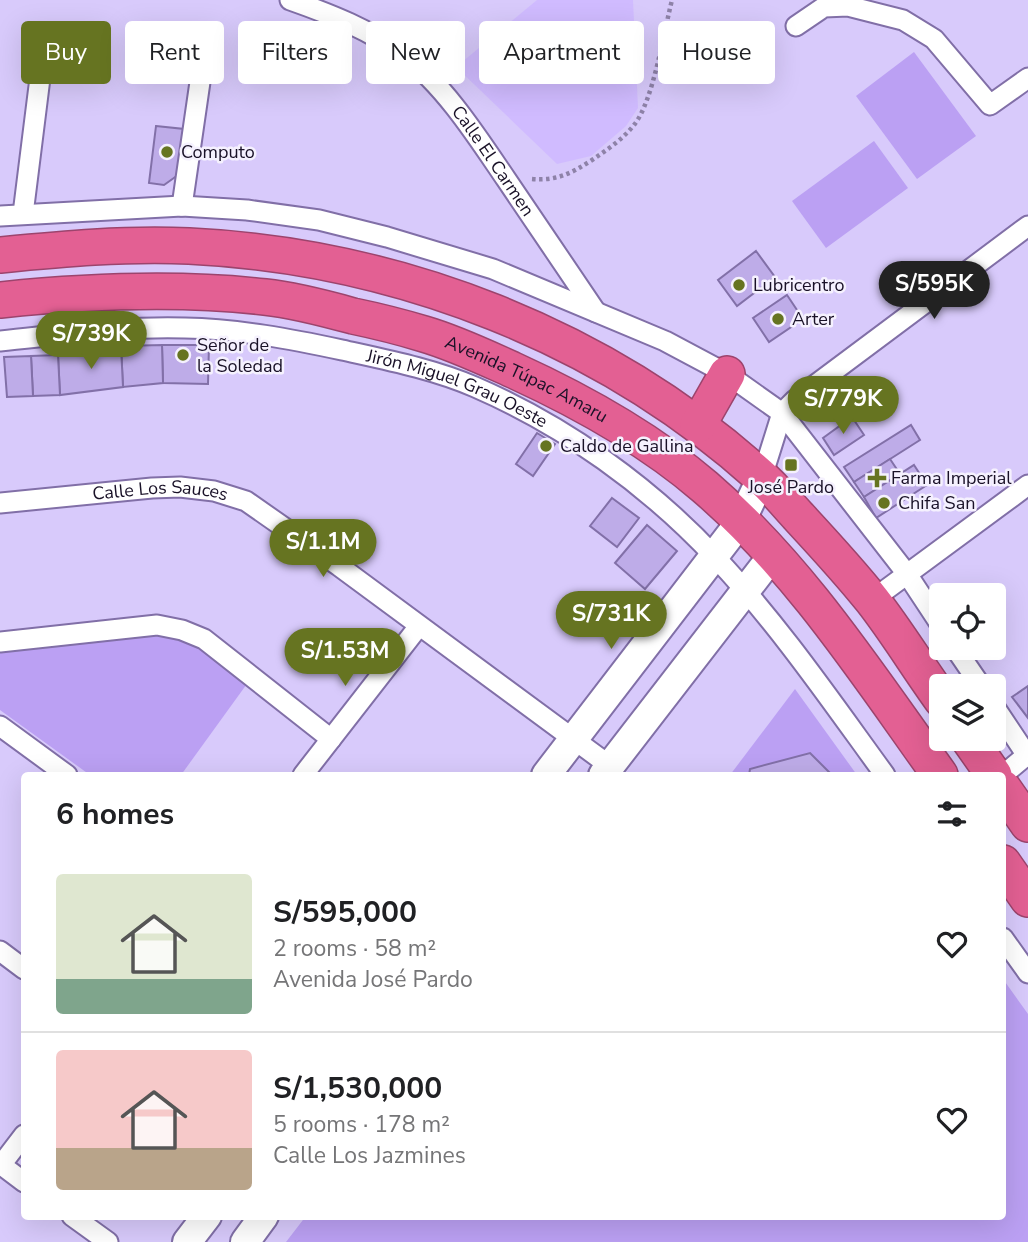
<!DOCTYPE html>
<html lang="en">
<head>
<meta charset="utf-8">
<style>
  :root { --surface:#fff; --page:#f6f6f6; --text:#202124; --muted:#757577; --line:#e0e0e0; --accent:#667421 }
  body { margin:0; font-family:"Nunito Sans",sans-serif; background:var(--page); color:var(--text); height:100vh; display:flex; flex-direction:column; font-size:26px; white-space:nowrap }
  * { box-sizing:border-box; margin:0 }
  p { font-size:23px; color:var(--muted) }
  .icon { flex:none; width:38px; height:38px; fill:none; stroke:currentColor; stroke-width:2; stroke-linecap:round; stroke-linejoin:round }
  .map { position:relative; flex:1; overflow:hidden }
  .panel { position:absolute; left:21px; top:772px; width:985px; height:448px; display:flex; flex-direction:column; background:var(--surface); border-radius:7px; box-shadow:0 7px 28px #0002 }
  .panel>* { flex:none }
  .hud { position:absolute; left:21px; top:21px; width:987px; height:63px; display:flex; gap:14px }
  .controls { position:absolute; left:929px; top:583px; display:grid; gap:14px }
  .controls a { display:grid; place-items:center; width:77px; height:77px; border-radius:7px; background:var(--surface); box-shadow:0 7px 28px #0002; font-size:35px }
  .price { position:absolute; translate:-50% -60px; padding:0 16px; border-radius:24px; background:var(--accent); color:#fff; font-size:23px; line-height:46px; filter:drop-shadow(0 2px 4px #0008) }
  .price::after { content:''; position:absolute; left:50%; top:42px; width:21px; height:16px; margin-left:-10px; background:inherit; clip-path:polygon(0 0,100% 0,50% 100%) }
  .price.active { background:#222; color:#fff }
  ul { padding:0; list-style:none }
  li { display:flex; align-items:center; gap:21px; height:175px; padding:0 35px }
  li+li { border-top:2px solid var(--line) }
  li span { display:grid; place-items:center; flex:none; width:196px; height:140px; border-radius:7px; color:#555 }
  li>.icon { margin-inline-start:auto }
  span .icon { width:84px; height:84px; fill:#fffc; stroke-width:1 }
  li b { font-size:30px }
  h2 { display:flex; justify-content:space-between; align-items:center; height:84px; padding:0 35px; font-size:30px }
  .chip { padding:0 24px; border-radius:7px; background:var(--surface); box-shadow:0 7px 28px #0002; font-size:24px; line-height:63px }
  .chip.active { background:var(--accent); color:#fff }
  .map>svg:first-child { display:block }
  .built { fill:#d0bbff }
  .green { fill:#bba0f3 }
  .building { fill:#beace8; stroke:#8270a8; stroke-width:2 }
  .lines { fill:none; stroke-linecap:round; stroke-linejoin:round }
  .street-casing { stroke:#816fa7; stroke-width:23 }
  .secondary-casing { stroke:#816fa7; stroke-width:32 }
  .highway-casing { stroke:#9c446d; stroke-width:38 }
  .path { stroke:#8e82a8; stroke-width:4.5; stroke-dasharray:3.5 3.5; stroke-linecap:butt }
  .street { stroke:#fff; stroke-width:19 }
  .secondary { stroke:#fff; stroke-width:28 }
  .highway { stroke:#e36093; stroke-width:35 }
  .poi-dot { fill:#667421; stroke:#f5f1fe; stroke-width:2.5 }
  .labels { text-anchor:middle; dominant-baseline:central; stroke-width:5; stroke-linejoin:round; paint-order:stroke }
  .poi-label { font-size:18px; fill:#191127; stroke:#f5f1fe; text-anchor:start }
  .street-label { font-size:18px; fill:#191127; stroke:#f5f1fe }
</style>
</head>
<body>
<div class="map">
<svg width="1028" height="1242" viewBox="0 0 1028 1242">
  <rect width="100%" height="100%" fill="#d8cafb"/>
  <!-- built -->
  <path class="built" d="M 537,0 L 633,0 L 638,108 L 626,126 L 591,156 L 557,164 L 456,67 Z"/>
  <!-- green -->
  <g class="green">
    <path d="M 914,52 L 976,136 L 917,179 L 856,96 Z"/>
    <path d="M 874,141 L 908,188 L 826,248 L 792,201 Z"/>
    <path d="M 178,634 L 196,640 L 249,681 L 181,775 L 90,775 L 0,710 L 0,647 Z"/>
    <path d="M 795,689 L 857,775 L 730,775 Z"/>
    <path d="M 1003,979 L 1028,1014 L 1028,1242 L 286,1242 L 306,1216 L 1003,1216 Z"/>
  </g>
  <!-- building -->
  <g class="building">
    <path d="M 156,126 L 184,129 L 178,175 L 164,185 L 149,183 Z"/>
    <path d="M 756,251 L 775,277 L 737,306 L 718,280 Z"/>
    <path d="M 787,295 L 803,319 L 769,342 L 753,318 Z"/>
    <path d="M 162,345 L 209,345 L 208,384 L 163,383 Z"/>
    <path d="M 162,345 L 163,383 L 123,387 L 121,346 Z"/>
    <path d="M 121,346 L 123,387 L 60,395 L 58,355 Z"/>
    <path d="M 58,355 L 60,395 L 33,396 L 31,356 Z"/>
    <path d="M 31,356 L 33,396 L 7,397 L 4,357 Z"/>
    <path d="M 852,417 L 864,435 L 834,455 L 823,438 Z"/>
    <path d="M 911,425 L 920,440 L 854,482 L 844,467 Z"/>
    <path d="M 537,433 L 555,444 L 533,476 L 516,464 Z"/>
    <path d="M 890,459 L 900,474 L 864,497 L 854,482 Z"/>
    <path d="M 914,465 L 927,485 L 876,518 L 864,497 Z"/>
    <path d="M 612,498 L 639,518 L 617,547 L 590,526 Z"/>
    <path d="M 647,525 L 677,551 L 645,589 L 615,563 Z"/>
    <path d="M 1028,686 L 1028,718 L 1012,697 Z"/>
    <path d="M 810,753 L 832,775 L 749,775 L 750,769 Z"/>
  </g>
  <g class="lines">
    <defs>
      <g id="street">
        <path id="s1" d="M 290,0 C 330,14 371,30 405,56 C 445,86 478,138 506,179 C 536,223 566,268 596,312"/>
        <path d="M 796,26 L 824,7 L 848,6 L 903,20 L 934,39 L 990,105 L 1028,78"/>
        <path d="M 182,206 L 200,82"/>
        <path d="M 23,214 L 44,46"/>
        <path d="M 0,216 L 182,206 L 247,210 L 319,220 L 387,237 L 493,269 L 665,341 L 727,374 L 782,413 L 907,574 L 942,627"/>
        <path id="s2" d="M 0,341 C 61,335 124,326 185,328 C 238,329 291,339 342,350 C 387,360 433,369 475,387 C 565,426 649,486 716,558 C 779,625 831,701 885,775"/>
        <path d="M 762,477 L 782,413 L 795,400 L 1028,226"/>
        <path id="s3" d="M 0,503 L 152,488 L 180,487 L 214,491 L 246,501 L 339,566 L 610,766"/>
        <path d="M 872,600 L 1028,485"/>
        <path d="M 0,642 L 157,625 L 182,630 L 204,639 L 331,739"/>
        <path d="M 955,648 L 981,686"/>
        <path d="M 994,706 L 1028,757"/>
        <path d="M 0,726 L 67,775"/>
        <path d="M 303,775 L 419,626"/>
        <path d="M 1003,775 L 1028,754"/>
        <path d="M 1003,938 L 1028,973"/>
        <path d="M 0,951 L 24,969"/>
        <path d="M 0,1164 L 24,1182"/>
        <path d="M 1,1165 L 24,1135"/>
        <path d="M 72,1216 L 108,1242"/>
      </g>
      <g id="secondary">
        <path d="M 546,775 L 741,521 L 762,477"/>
        <path d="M 603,775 L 773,555"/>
        <path d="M 187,1242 L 207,1216"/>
        <path d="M 245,1242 L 264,1216"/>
      </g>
      <g id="highway">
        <path d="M 0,255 C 62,249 126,243 189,246 C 398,256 604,336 760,476 C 774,488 786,503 798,516 C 823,543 849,571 872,600 C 897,632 918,667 942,700"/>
        <path id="s4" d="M 0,300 C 88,291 177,287 265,297 C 294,300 324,308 353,316 C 377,321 401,327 424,334 C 455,343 484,357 513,370 C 581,401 648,438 705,487 C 800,569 868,675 940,775"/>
        <path d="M 698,425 L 727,374"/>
        <path d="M 968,738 L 994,775"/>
        <path d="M 1003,788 L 1028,824"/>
        <path d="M 1003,863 L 1028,899"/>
      </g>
    </defs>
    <!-- street casing -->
    <use href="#street" class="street-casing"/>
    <!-- secondary casing -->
    <use href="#secondary" class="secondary-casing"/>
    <!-- highway casing -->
    <use href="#highway" class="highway-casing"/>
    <!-- path -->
    <path class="path" d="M 532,179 C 557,181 572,173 592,160 C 607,150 623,139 634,125 C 653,102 664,31 672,0"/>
    <!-- street -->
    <use href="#street" class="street"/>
    <!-- secondary -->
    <use href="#secondary" class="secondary"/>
    <!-- highway -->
    <use href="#highway" class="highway"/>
  </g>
  <!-- markers -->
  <g class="poi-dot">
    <circle cx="167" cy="152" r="7"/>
    <circle cx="739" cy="285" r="7"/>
    <circle cx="778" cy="319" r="7"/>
    <circle cx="183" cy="355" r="7"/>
    <circle cx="546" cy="446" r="7"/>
    <rect x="784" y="458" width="14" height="14" rx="3.5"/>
    <path d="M873.5 467.5h7v7h7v7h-7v7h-7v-7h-7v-7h7z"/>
    <circle cx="884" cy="503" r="7"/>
  </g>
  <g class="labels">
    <!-- poi labels -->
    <g class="poi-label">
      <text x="181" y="152">Computo</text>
      <text x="753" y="285">Lubricentro</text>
      <text x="792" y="319">Arter</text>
      <text x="197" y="345">Señor de<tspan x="197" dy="21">la Soledad</tspan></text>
      <text x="560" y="446">Caldo de Gallina</text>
      <text x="891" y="478">Farma Imperial</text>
      <text x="791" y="487" text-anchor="middle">José Pardo</text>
      <text x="898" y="503">Chifa San</text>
    </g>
    <!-- street labels -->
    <g class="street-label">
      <text stroke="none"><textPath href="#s1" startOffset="266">Calle El Carmen</textPath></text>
      <text stroke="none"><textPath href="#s4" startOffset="541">Avenida Túpac Amaru</textPath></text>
      <text stroke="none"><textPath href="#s2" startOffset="466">Jirón Miguel Grau Oeste</textPath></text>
      <text stroke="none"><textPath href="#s3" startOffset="161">Calle Los Sauces</textPath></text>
    </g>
  </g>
</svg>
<div class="controls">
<a><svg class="icon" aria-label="locate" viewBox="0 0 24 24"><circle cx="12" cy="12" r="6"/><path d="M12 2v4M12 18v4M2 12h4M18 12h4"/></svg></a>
<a><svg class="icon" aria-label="layers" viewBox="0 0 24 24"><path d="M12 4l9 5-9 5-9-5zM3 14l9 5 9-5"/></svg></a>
</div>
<b class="price active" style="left:934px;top:321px">S/595K</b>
<b class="price" style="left:91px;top:371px">S/739K</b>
<b class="price" style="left:843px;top:436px">S/779K</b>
<b class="price" style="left:323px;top:579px">S/1.1M</b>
<b class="price" style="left:611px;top:651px">S/731K</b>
<b class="price" style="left:345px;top:688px">S/1.53M</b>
<div class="hud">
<a class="chip active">Buy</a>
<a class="chip">Rent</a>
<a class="chip">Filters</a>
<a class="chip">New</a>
<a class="chip">Apartment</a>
<a class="chip">House</a>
</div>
<section class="panel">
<h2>6 homes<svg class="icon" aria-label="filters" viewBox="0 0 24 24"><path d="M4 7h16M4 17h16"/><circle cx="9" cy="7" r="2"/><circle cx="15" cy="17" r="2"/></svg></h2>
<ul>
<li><span style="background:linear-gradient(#dfe7d0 75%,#7fa58c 0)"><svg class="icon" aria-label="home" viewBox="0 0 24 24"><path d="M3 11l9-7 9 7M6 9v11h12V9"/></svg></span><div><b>S/595,000</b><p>2 rooms · 58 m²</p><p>Avenida José Pardo</p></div><svg class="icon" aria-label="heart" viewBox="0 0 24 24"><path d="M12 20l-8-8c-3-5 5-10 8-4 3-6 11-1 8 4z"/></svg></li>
<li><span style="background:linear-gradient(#f6c9c9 70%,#b9a48a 0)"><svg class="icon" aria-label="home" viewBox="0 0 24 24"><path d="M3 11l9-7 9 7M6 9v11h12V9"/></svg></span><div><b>S/1,530,000</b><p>5 rooms · 178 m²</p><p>Calle Los Jazmines</p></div><svg class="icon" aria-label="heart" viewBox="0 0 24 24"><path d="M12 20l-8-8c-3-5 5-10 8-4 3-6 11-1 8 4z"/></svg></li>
</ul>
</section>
</div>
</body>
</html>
